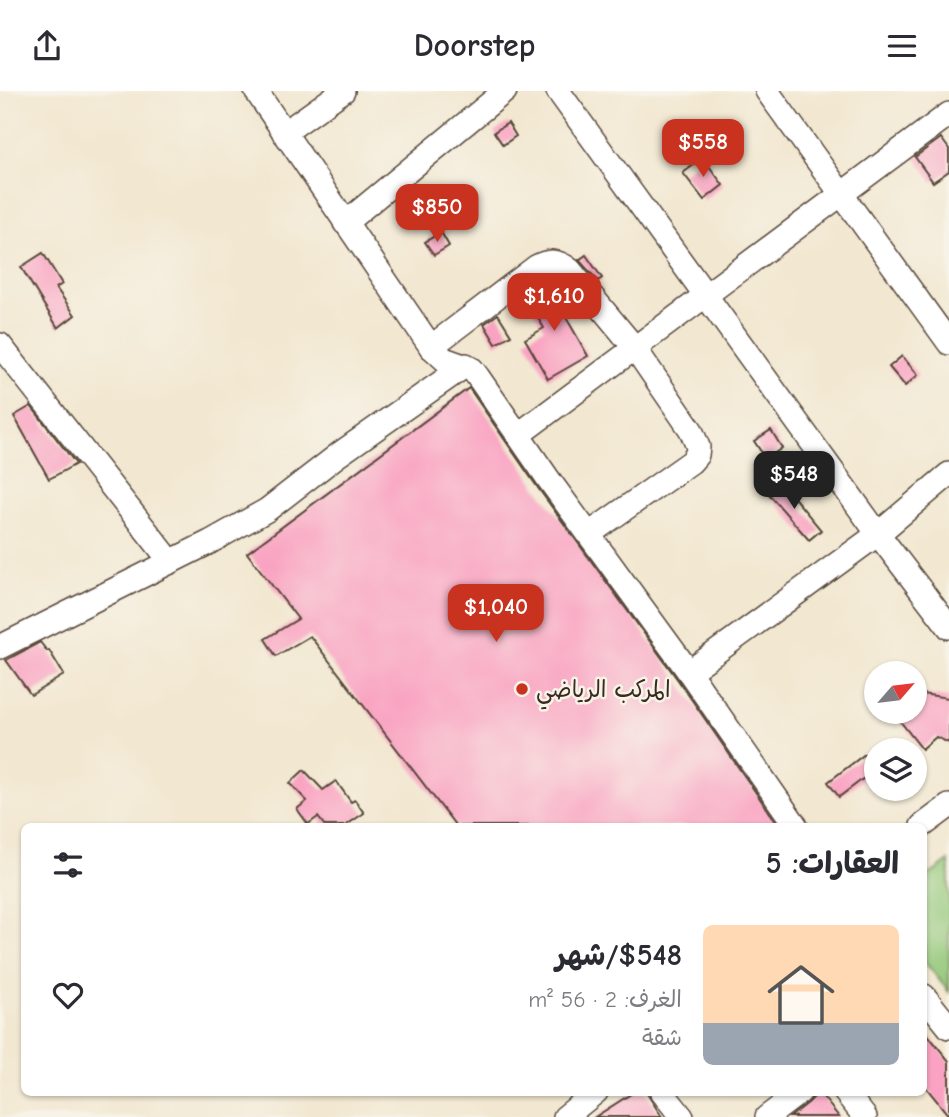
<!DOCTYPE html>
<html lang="ar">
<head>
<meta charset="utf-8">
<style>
  :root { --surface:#fff; --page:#f2f2f3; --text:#2b2b33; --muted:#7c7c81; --accent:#c8321e }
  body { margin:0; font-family:"Comic Neue","Playpen Sans Arabic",sans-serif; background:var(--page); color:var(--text); direction:rtl; height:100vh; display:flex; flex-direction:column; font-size:26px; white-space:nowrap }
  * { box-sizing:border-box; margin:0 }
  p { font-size:23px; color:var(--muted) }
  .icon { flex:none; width:38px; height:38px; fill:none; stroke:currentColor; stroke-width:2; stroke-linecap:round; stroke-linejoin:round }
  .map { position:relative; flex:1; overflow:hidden; direction:ltr }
  .panel { position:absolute; left:21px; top:732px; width:906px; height:273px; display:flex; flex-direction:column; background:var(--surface); border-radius:10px; box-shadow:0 2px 5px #0004; direction:rtl }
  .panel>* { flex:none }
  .needle { width:46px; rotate:62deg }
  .fabs { position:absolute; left:864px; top:570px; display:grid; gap:14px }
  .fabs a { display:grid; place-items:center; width:63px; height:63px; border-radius:50%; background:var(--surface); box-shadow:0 2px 5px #0004; font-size:35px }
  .price { position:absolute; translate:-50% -60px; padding:0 16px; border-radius:14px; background:var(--accent); color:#fff; font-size:23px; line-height:46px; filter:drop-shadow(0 2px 4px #0008) }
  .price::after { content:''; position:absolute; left:50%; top:42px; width:21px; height:16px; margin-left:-10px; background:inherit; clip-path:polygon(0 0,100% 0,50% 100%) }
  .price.active { background:#222; color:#fff }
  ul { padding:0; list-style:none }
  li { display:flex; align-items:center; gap:21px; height:175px; padding:0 28px }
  li span { display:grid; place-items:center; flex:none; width:196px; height:140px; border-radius:10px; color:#555 }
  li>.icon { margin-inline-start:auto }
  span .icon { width:84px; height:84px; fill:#fffc; stroke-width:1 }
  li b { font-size:30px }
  h2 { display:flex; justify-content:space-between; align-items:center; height:84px; padding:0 28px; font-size:30px }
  header { display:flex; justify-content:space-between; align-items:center; height:91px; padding:0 28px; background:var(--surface); font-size:32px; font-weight:600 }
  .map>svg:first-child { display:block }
  .green { fill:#93c879; stroke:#67794c; stroke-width:2 }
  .building { fill:#f9a2c1 }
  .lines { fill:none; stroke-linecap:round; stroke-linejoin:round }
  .minor-casing { stroke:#564639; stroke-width:26 }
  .minor { stroke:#fff; stroke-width:23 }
  .poi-dot { fill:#c8321e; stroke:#f7f3e8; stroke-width:2.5 }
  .labels { text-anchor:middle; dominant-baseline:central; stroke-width:5; stroke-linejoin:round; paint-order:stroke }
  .poi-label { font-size:23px; fill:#3b2a1e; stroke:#f7f3e8; text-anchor:start }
</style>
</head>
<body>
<header><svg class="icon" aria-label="menu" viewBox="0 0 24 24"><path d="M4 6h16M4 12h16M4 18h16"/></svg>Doorstep<svg class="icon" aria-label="share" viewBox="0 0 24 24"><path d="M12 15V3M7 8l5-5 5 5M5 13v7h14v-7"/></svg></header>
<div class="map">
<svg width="949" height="1026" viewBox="0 0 949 1026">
  <rect width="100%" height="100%" fill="#f7f3e8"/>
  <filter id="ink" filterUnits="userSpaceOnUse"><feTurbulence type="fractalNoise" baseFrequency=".0143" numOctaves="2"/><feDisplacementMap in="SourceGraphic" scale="14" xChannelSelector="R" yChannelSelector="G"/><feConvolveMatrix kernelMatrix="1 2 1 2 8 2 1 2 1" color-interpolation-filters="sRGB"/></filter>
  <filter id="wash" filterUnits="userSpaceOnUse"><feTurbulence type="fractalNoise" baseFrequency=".00686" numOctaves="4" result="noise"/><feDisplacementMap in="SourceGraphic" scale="28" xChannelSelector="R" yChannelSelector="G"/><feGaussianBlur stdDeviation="1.57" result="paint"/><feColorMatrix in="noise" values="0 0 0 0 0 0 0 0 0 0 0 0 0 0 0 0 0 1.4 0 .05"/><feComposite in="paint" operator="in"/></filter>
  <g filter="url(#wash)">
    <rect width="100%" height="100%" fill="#f2e7d0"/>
    <!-- green -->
    <path class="green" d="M 949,770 L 949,901 L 924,870 L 924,788 Z"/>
    <g id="blocks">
      <!-- building -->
      <g class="building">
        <path d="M 508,32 L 516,45 L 503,54 L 494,41 Z"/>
        <path d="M 941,47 L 949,58 L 949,80 L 933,91 L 915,66 Z"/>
        <path d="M 703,67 L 723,94 L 704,109 L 683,82 Z"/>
        <path d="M 441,141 L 449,155 L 434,164 L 425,151 Z"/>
        <path d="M 43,162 L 62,193 L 56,197 L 75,224 L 58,237 L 21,176 Z"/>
        <path d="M 586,164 L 602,187 L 598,190 L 579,169 Z"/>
        <path d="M 537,193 L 549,211 L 566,196 L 577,209 L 563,221 L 588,265 L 548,288 L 525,248 L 544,237 L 523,203 Z"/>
        <path d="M 498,223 L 511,244 L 496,253 L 484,233 Z"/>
        <path d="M 902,265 L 918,284 L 905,295 L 889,276 Z"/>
        <path d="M 469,297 L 538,397 L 678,589 L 779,735 L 456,735 L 310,545 L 276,565 L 265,548 L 298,528 L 247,462 Z"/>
        <path d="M 31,315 L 76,373 L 49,388 L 14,325 Z"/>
        <path d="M 771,339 L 782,357 L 766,368 L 754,350 Z"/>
        <path d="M 781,391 L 821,439 L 809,449 L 768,402 Z"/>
        <path d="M 40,551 L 47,560 L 49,559 L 64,584 L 31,604 L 6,569 Z"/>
        <path d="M 915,602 L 949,607 L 949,652 L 936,646 L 922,658 L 893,621 L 915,621 Z"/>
        <path d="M 865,663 L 876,678 L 839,706 L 828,691 Z"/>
        <path d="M 304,679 L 323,699 L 336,690 L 351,711 L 355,709 L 364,722 L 345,735 L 325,735 L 318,726 L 308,733 L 297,718 L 307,710 L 290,692 Z"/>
        <path d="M 924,939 L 949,970 L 949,1025 L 924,994 Z"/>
        <path d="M 634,1001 L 646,1001 L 662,1026 L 595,1026 Z"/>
        <path d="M 819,1001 L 839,1026 L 790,1026 L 808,1012 Z"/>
      </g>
    </g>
  </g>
  <g filter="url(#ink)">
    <use href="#blocks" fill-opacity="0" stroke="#564639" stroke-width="2"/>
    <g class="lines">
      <defs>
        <g id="minor">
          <path d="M 256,0 L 431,256 L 444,268 L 472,278 L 478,286 L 549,389 L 689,581 L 796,735"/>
          <path d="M 558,0 L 878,443 L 949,536"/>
          <path d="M 767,0 L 949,252"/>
          <path d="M 284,42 L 343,0"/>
          <path d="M 345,132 L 505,0"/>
          <path d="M 0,254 L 171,471"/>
          <path d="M 431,256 L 536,176 C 549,169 558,169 570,179 L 634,256 L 691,339 L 698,356 L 697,364 L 691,371 L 589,443"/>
          <path d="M 518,344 L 949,23"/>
          <path d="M 0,556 L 210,451 L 267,419 L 338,364 L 466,274"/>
          <path d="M 689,581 L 878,443 L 949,383"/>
          <path d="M 922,735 L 949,715"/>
          <path d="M 924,905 L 949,936"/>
          <path d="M 662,1001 L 682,1026"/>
          <path d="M 845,1001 L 865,1026"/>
          <path d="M 565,1026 L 596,1001"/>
          <path d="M 767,1026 L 800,1001"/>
        </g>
      </defs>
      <!-- minor casing -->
      <use href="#minor" class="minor-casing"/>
      <!-- minor -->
      <use href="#minor" class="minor"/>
    </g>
  </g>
  <!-- markers -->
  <circle class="poi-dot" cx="522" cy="598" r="7"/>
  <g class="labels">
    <!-- poi labels -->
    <g class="poi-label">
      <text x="536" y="598">المركب الرياضي</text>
    </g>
  </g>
</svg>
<div class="fabs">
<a><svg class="needle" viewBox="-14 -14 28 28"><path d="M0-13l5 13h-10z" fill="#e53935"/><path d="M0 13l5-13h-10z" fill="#7c7c81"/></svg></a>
<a><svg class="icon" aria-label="layers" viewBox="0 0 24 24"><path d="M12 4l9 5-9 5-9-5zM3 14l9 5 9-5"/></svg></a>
</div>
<b class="price" style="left:703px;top:88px">$558</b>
<b class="price" style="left:437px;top:153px">$850</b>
<b class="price" style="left:554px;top:242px">$1,610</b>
<b class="price active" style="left:794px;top:420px">$548</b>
<b class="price" style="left:496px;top:553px">$1,040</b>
<section class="panel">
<h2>العقارات: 5<svg class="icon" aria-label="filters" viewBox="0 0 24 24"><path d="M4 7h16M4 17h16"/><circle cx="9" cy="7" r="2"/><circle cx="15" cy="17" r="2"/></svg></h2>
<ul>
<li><span style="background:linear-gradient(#ffd9b3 70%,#9aa5b1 0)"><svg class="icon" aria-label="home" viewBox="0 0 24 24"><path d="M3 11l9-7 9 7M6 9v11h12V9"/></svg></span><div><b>$548/شهر</b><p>الغرف: 2 · 56 m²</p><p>شقة</p></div><svg class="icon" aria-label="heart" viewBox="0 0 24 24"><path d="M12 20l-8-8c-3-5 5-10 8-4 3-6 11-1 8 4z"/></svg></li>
</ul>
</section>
</div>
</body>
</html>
